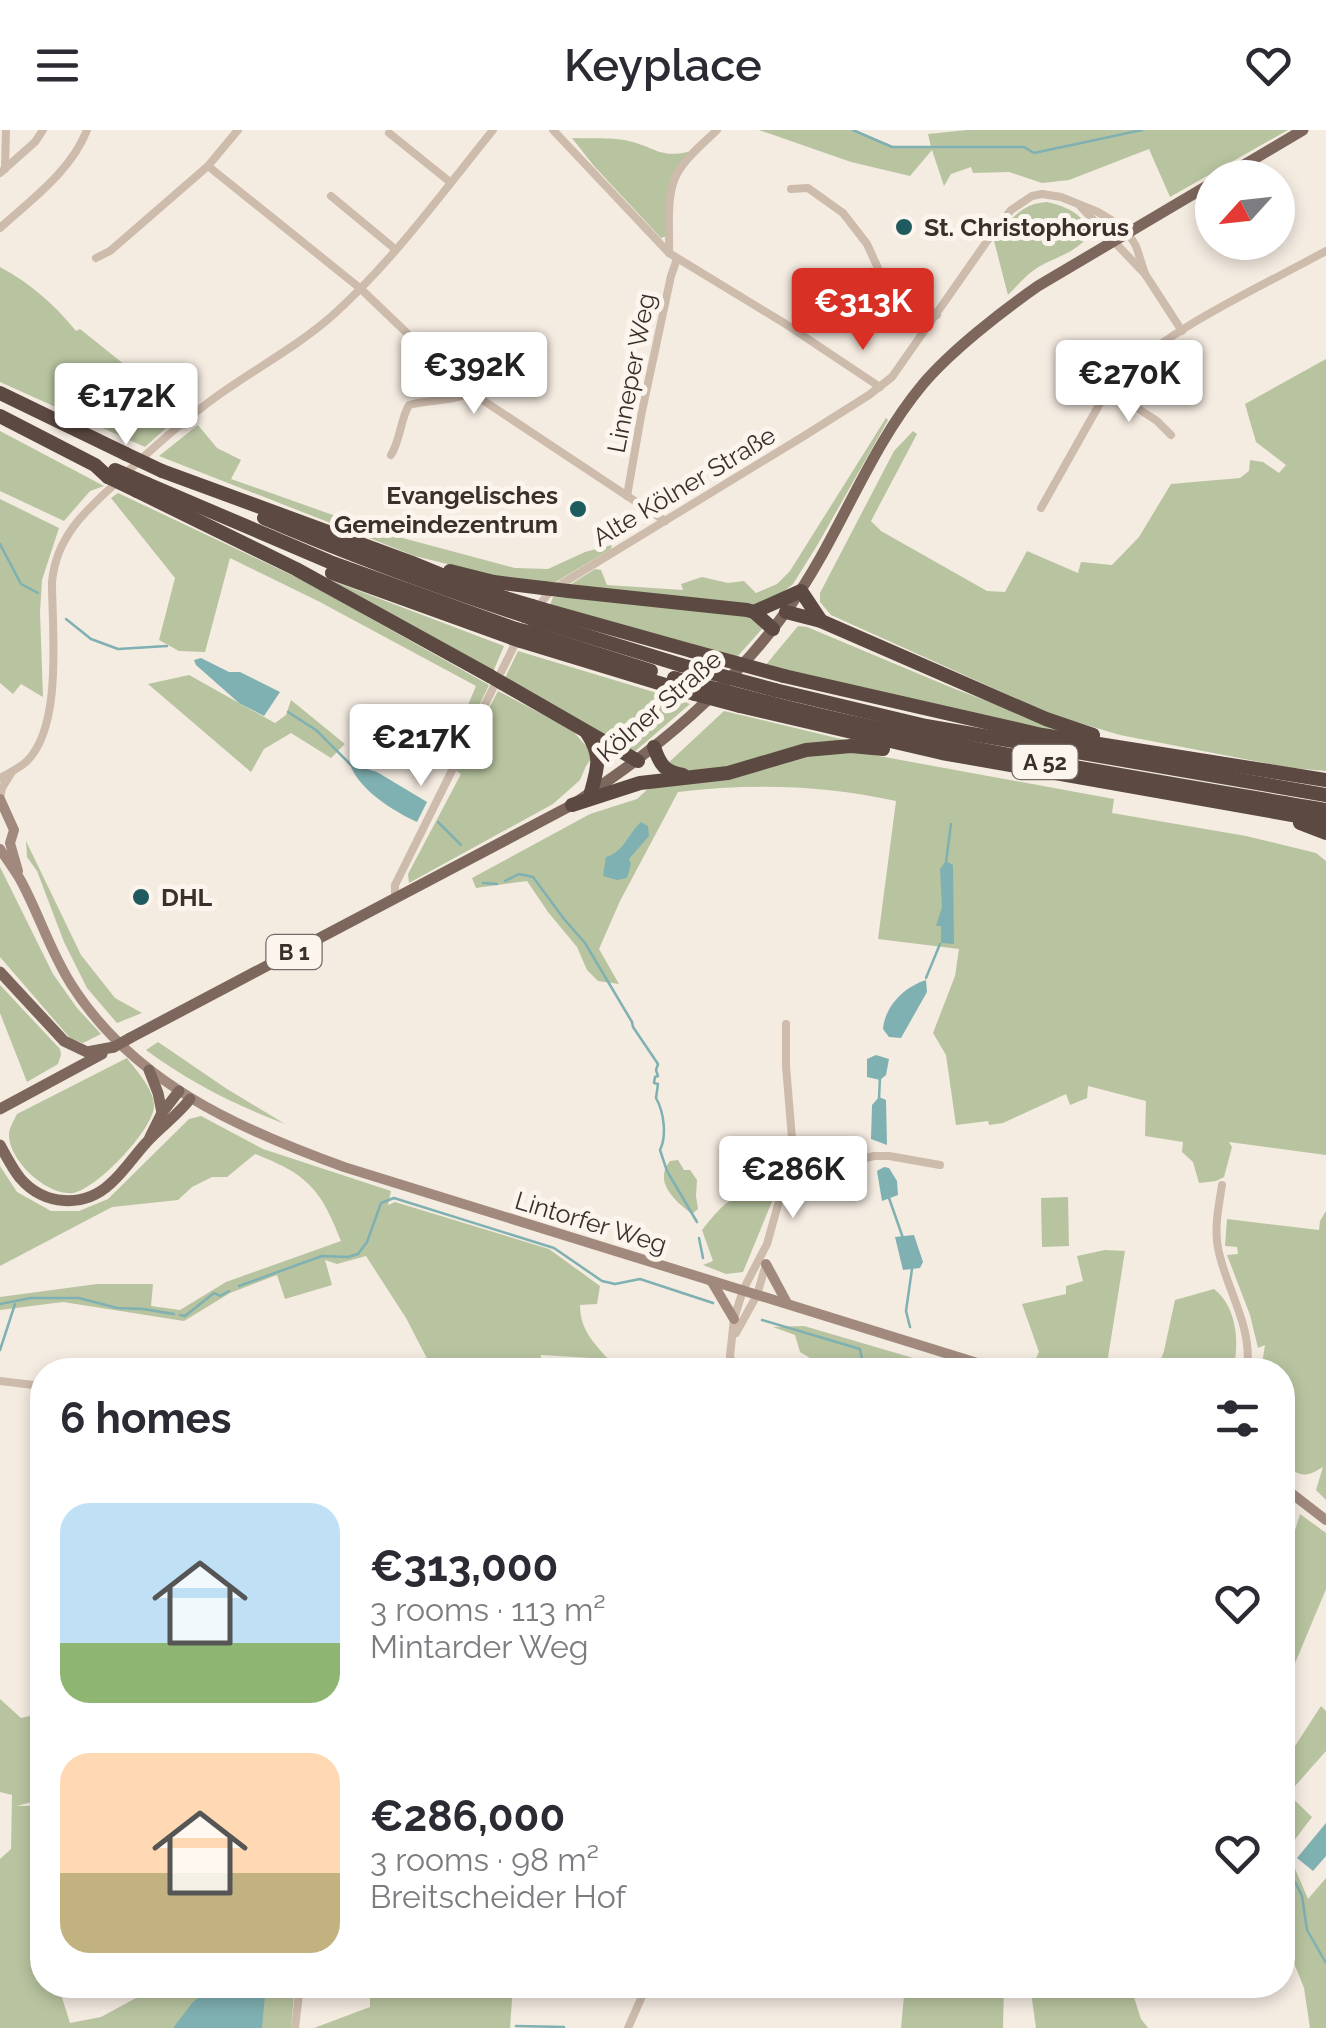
<!DOCTYPE html>
<html lang="en">
<head>
<meta charset="utf-8">
<style>
  :root { --surface:#fff; --page:#f7f7f7; --text:#2b2b33; --muted:#7c7c81; --accent:#d93025 }
  body { margin:0; font-family:Raleway,sans-serif; background:var(--page); color:var(--text); height:100vh; display:flex; flex-direction:column; font-size:38px; white-space:nowrap }
  * { box-sizing:border-box; margin:0 }
  p { font-size:32px; color:var(--muted) }
  .icon { flex:none; width:55px; height:55px; fill:none; stroke:currentColor; stroke-width:2; stroke-linecap:round; stroke-linejoin:round }
  .map { position:relative; flex:1; overflow:hidden }
  .side { position:absolute; left:30px; top:1228px; width:1265px; height:640px; display:flex; flex-direction:column; background:var(--surface); border-radius:40px; box-shadow:0 5px 15px #0003 }
  .side>* { flex:none }
  .needle { width:65px; rotate:243deg }
  .tools { position:absolute; left:1195px; top:30px; display:grid; gap:20px }
  .tools a { display:grid; place-items:center; width:100px; height:100px; border-radius:50%; background:var(--surface); box-shadow:0 5px 15px #0003; font-size:50px }
  .price { position:absolute; translate:-50% -85px; padding:0 22px; border-radius:10px; background:#fff; color:#222; font-size:32px; line-height:65px; filter:drop-shadow(0 2px 5px #0008) }
  .price::after { content:''; position:absolute; left:50%; top:60px; width:30px; height:22px; margin-left:-15px; background:inherit; clip-path:polygon(0 0,100% 0,50% 100%) }
  .price.active { background:var(--accent); color:#fff }
  ul { padding:0; list-style:none }
  li { display:flex; align-items:center; gap:30px; height:250px; padding:0 30px }
  li span { display:grid; place-items:center; flex:none; width:280px; height:200px; border-radius:30px; color:#555 }
  li>.icon { margin-inline-start:auto }
  span .icon { width:120px; height:120px; fill:#fffc; stroke-width:1 }
  li b { font-size:42px }
  h2 { display:flex; justify-content:space-between; align-items:center; height:120px; padding:0 30px; font-size:42px }
  header { display:flex; justify-content:space-between; align-items:center; height:130px; padding:0 30px; background:var(--surface); font-size:45px; font-weight:600 }
  .map>svg:first-child { display:block }
  .green { fill:#b8c4a0 }
  .water { fill:#7fb0b2 }
  .lines { fill:none; stroke-linecap:round; stroke-linejoin:round }
  .stream { stroke:#7fb0b2; stroke-width:2.5 }
  .minor { stroke:#cdbbac; stroke-width:8 }
  .secondary { stroke:#a18a7d; stroke-width:10 }
  .primary { stroke:#7d675c; stroke-width:11 }
  .motorway { stroke:#5c4a42; stroke-width:14 }
  .primary-bridge { stroke:#7d675c; stroke-width:11 }
  .motorway-bridge { stroke:#5c4a42; stroke-width:14 }
  .poi-dot { fill:#1f5a5e; stroke:#fbf5ee; stroke-width:4 }
  .labels { text-anchor:middle; dominant-baseline:central; stroke-width:10; stroke-linejoin:round; paint-order:stroke }
  .shield { fill:#fbf5ee; stroke:#756b66; stroke-width:2.5 }
  .shield-label { font-size:22px; font-weight:bold; fill:#3b302b }
  .poi-label { font-size:25px; font-weight:bold; fill:#3b302b; stroke:#fbf5ee; text-anchor:start }
  .street-label { font-size:25px; fill:#3b302b; stroke:#fbf5ee }
</style>
</head>
<body>
<header><svg class="icon" aria-label="menu" viewBox="0 0 24 24"><path d="M4 6h16M4 12h16M4 18h16"/></svg>Keyplace<svg class="icon" aria-label="heart" viewBox="0 0 24 24"><path d="M12 20l-8-8c-3-5 5-10 8-4 3-6 11-1 8 4z"/></svg></header>
<div class="map">
<svg width="1326" height="1898" viewBox="0 0 1326 1898">
  <rect width="100%" height="100%" fill="#f4ebe1"/>
  <!-- green -->
  <g class="green">
    <path d="M 759,0 L 855,0 L 893,16 L 931,17 L 928,4 L 967,0 L 1288,0 L 1170,67 L 1149,19 L 1069,50 L 1042,53 L 1009,42 L 973,43 L 971,37 L 951,44 L 944,56 L 932,20 L 910,46 L 851,32 Z"/>
    <path d="M 572,8 C 590,9 612,7 629,11 C 657,18 660,29 692,21 L 678,37 L 667,106 L 661,108 L 594,36 Z"/>
    <path d="M 1047,72 C 1060,75 1072,79 1082,89 C 1106,114 1051,128 1037,138 C 1026,145 1018,155 1008,165 L 994,111 C 1008,92 1021,73 1047,72 Z"/>
    <path d="M 0,137 C 30,153 55,175 76,201 L 80,199 L 135,243 L 121,261 L 150,281 L 165,265 L 184,282 L 145,317 L 0,252 Z"/>
    <path d="M 871,137 C 878,152 890,159 904,168 L 898,178 L 860,156 Z"/>
    <path d="M 1326,229 L 1326,641 L 1291,638 L 1120,605 L 1053,585 L 831,485 L 820,472 L 820,463 L 894,321 L 913,301 L 917,304 L 871,391 L 881,401 L 987,461 L 1005,462 L 1027,421 L 1078,443 L 1081,432 L 1112,435 L 1139,407 L 1171,354 L 1240,348 L 1249,341 L 1250,330 L 1263,332 L 1279,343 L 1286,335 L 1256,312 L 1245,274 Z"/>
    <path d="M 886,288 L 888,290 L 818,414 L 793,454 L 774,469 L 754,475 L 568,456 L 595,439 L 601,440 L 607,455 L 683,460 L 681,454 L 702,447 L 728,453 L 744,451 L 756,463 L 777,454 L 790,441 Z"/>
    <path d="M 198,295 L 217,318 L 241,330 L 231,349 L 384,403 L 515,438 L 548,439 L 585,422 L 612,415 L 611,419 L 554,453 L 499,447 L 415,426 L 159,326 Z"/>
    <path d="M 0,301 L 104,356 L 90,361 L 64,391 L 0,361 Z"/>
    <path d="M 118,363 L 304,451 L 489,555 L 449,637 L 443,634 L 476,556 L 318,471 L 230,428 L 205,522 L 179,521 L 159,510 L 175,448 L 111,368 Z"/>
    <path d="M 0,369 L 59,398 L 42,450 L 40,482 L 43,567 L 21,554 L 13,564 L 0,553 Z"/>
    <path d="M 325,448 L 504,516 L 493,542 Z"/>
    <path d="M 553,467 L 599,469 L 735,483 L 755,489 L 762,499 L 736,528 L 550,475 Z"/>
    <path d="M 798,496 L 807,497 L 950,557 L 1071,603 L 1030,597 L 764,537 Z"/>
    <path d="M 518,521 L 677,569 L 690,574 L 632,624 L 505,548 Z"/>
    <path d="M 189,545 L 275,593 L 286,585 L 291,570 L 345,614 L 331,628 L 291,603 L 264,619 L 251,642 L 148,554 Z"/>
    <path d="M 498,561 L 572,600 L 594,625 L 586,636 L 580,650 L 553,674 L 409,753 L 408,744 L 461,644 L 456,641 Z"/>
    <path d="M 724,581 L 845,610 L 845,612 L 714,641 L 683,641 L 666,635 Z"/>
    <path d="M 857,622 L 1114,669 L 1112,683 L 1246,706 L 1316,723 L 1326,731 L 1326,1025 L 1229,1012 L 1232,1017 L 1224,1047 L 1216,1051 L 1199,1053 L 1193,1032 L 1182,1022 L 1183,1012 L 1145,1006 L 1146,971 L 1088,956 L 1087,968 L 1070,975 L 1066,964 L 1003,993 L 989,995 L 988,991 L 956,995 L 946,925 L 933,903 L 955,846 L 959,819 L 878,809 L 896,671 C 825,655 750,653 678,662 L 620,771 L 599,819 L 619,854 L 598,851 L 587,840 L 577,817 L 548,782 L 527,751 L 476,758 L 472,748 L 590,684 L 637,669 L 652,655 L 812,624 Z"/>
    <path d="M 26,711 L 81,825 L 115,868 L 142,883 L 117,893 L 87,858 L 64,812 L 37,741 L 27,727 Z"/>
    <path d="M 0,737 L 53,844 L 77,878 L 101,904 L 83,913 L 70,908 L 0,827 Z"/>
    <path d="M 0,855 L 60,919 L 61,925 L 58,934 L 27,952 L 0,883 Z"/>
    <path d="M 158,912 L 227,959 L 285,994 C 233,974 191,953 146,920 Z"/>
    <path d="M 127,928 C 136,941 153,957 154,975 C 155,998 97,1059 73,1063 C 47,1066 9,1031 9,1005 C 9,997 14,991 17,984 Z"/>
    <path d="M 201,986 L 263,1019 L 391,1061 L 388,1075 L 395,1072 L 549,1119 L 600,1156 L 597,1174 L 580,1175 C 580,1199 593,1212 608,1229 L 541,1225 L 539,1240 L 433,1240 L 406,1188 L 366,1126 L 337,1134 L 325,1130 L 332,1155 L 285,1169 L 277,1145 L 230,1163 L 184,1191 L 63,1172 L 0,1180 L 0,1167 L 97,1154 L 153,1154 L 151,1176 L 180,1180 L 226,1152 L 341,1111 C 321,1059 307,1044 255,1024 L 227,1047 L 212,1047 L 192,1057 L 178,1070 L 112,1077 L 0,1136 L 0,1036 L 17,1062 L 51,1081 L 79,1081 L 108,1069 L 189,989 Z"/>
    <path d="M 678,1030 L 684,1040 L 690,1040 L 697,1050 L 696,1066 L 698,1079 L 692,1084 C 675,1071 653,1052 670,1031 Z"/>
    <path d="M 764,1059 L 772,1064 L 773,1069 L 743,1142 L 726,1144 L 703,1135 L 713,1131 L 702,1100 C 724,1073 729,1066 764,1059 Z"/>
    <path d="M 1068,1067 L 1069,1116 L 1042,1117 L 1041,1068 Z"/>
    <path d="M 1326,1081 L 1326,1370 L 1316,1360 L 1323,1337 C 1304,1349 1299,1346 1283,1333 L 1282,1240 L 1261,1240 L 1265,1215 L 1258,1218 L 1250,1185 L 1227,1125 L 1238,1124 L 1237,1117 L 1225,1116 L 1227,1089 L 1319,1100 L 1320,1091 Z"/>
    <path d="M 1105,1120 L 1125,1121 L 1106,1240 L 1039,1239 L 1035,1230 L 1039,1222 L 1022,1174 L 1066,1164 L 1066,1156 L 1083,1151 L 1077,1126 Z"/>
    <path d="M 1214,1159 C 1237,1177 1240,1213 1233,1240 L 1157,1240 L 1164,1221 L 1175,1170 Z"/>
    <path d="M 804,1196 L 937,1235 L 937,1240 L 821,1240 L 825,1237 L 800,1222 L 795,1205 L 773,1197 Z"/>
    <path d="M 1300,1384 L 1326,1403 L 1326,1459 L 1283,1562 L 1283,1439 Z"/>
    <path d="M 0,1569 L 21,1588 L 42,1583 L 42,1669 L 17,1676 L 42,1676 L 42,1797 L 39,1799 L 42,1810 L 42,1855 L 58,1855 L 70,1893 L 101,1887 L 160,1855 L 295,1855 L 291,1898 L 0,1898 L 0,1729 L 11,1719 L 12,1665 L 0,1662 Z"/>
    <path d="M 1321,1576 L 1326,1581 L 1326,1621 L 1288,1664 L 1312,1687 L 1287,1720 L 1308,1769 L 1326,1748 L 1326,1898 L 1310,1898 L 1304,1858 L 1283,1806 L 1282,1636 Z"/>
    <path d="M 370,1855 L 513,1855 L 510,1898 L 314,1898 L 370,1877 Z"/>
    <path d="M 905,1855 L 1004,1855 L 1003,1898 L 901,1898 Z"/>
    <path d="M 1030,1855 L 1130,1855 L 1141,1889 L 1148,1898 L 1036,1898 Z"/>
  </g>
  <!-- water -->
  <g class="water">
    <path d="M 201,528 L 229,542 L 240,542 L 280,562 L 264,586 L 239,573 L 196,535 L 194,530 Z"/>
    <path d="M 350,634 L 377,642 L 427,672 L 417,692 C 393,681 358,659 350,634 Z"/>
    <path d="M 641,692 L 648,696 L 649,706 L 629,729 L 631,734 L 627,748 L 617,750 L 603,746 L 606,727 C 624,722 628,704 641,692 Z"/>
    <path d="M 946,731 L 953,735 L 954,814 L 941,813 L 941,796 L 936,796 L 942,777 L 940,739 Z"/>
    <path d="M 926,850 L 927,862 L 901,908 L 889,907 L 883,899 C 885,876 904,857 926,850 Z"/>
    <path d="M 876,925 L 889,929 L 886,945 L 880,950 L 867,947 L 867,929 Z"/>
    <path d="M 879,967 L 886,970 L 887,1015 L 871,1009 L 872,975 Z"/>
    <path d="M 884,1037 L 889,1038 L 897,1051 L 898,1065 L 882,1071 L 877,1041 Z"/>
    <path d="M 914,1105 L 923,1132 L 920,1138 L 903,1140 L 895,1107 Z"/>
    <path d="M 1326,1693 L 1326,1726 L 1313,1741 L 1297,1728 Z"/>
    <path d="M 215,1855 L 266,1855 L 262,1898 L 173,1898 L 193,1872 Z"/>
  </g>
  <g class="lines">
    <!-- stream -->
    <g class="stream">
      <path d="M 853,0 L 892,17 L 1024,17 L 1034,23 L 1142,0"/>
      <path d="M 0,414 L 21,454 L 38,463"/>
      <path d="M 66,489 L 91,509 L 118,519 L 167,516"/>
      <path d="M 288,582 L 316,600 L 351,635"/>
      <path d="M 438,692 L 461,715"/>
      <path d="M 946,732 L 951,694"/>
      <path d="M 505,751 L 519,744 L 533,747 L 564,789 L 585,813 L 632,892 L 633,897 L 658,934 L 656,940 L 658,946 L 655,947 L 654,953 L 658,954 L 656,968 C 664,982 667,1006 660,1020 L 667,1041 L 697,1092"/>
      <path d="M 483,753 L 497,754"/>
      <path d="M 926,848 L 940,814"/>
      <path d="M 879,969 L 880,947"/>
      <path d="M 889,1068 L 903,1108"/>
      <path d="M 699,1108 L 703,1128"/>
      <path d="M 239,1156 L 322,1126 L 348,1127 L 358,1124 L 367,1112 L 381,1073 L 394,1068 L 554,1118 L 602,1151 L 615,1154 L 640,1149 L 713,1173"/>
      <path d="M 0,1174 L 31,1168 L 79,1168 L 117,1178 L 143,1179 L 174,1184"/>
      <path d="M 180,1185 L 185,1186 L 214,1163 L 220,1166 L 229,1161"/>
      <path d="M 762,1190 L 860,1219 L 863,1234 L 871,1240"/>
      <path d="M 910,1197 L 906,1181 L 912,1139"/>
      <path d="M 0,1220 L 15,1174"/>
      <path d="M 921,1232 L 922,1240"/>
      <path d="M 1282,1726 L 1302,1766 L 1307,1800 L 1326,1833"/>
      <path d="M 516,1896 L 564,1897"/>
    </g>
    <!-- minor -->
    <g class="minor">
      <path d="M 553,0 L 669,123 L 784,193 L 880,257"/>
      <path d="M 389,3 L 450,52"/>
      <path d="M 208,36 L 361,159 L 463,257 L 665,391"/>
      <path d="M 5,39 L 6,0"/>
      <path d="M 0,43 L 35,12 L 43,0"/>
      <path d="M 791,59 L 808,58 L 843,83 L 867,114 L 882,147 L 937,185"/>
      <path d="M 331,66 L 395,119"/>
      <path d="M 1081,77 L 1145,144 L 1182,201"/>
      <path d="M 0,98 C 32,69 71,41 87,0"/>
      <path d="M 669,123 C 670,99 665,64 678,42 C 687,26 704,13 717,0"/>
      <path d="M 96,128 L 110,121 L 208,36 L 238,0"/>
      <path d="M 1108,259 L 1157,291 L 1171,305"/>
      <path d="M 391,325 C 401,309 400,290 409,275 C 429,269 453,272 470,262"/>
      <path d="M 126,343 C 156,315 186,288 220,264 C 258,237 298,216 333,185 C 393,131 442,63 493,0"/>
      <path d="M 627,366 L 641,286 L 671,146 L 677,129"/>
      <path d="M 1041,378 L 1108,259 C 1159,202 1259,158 1326,121"/>
      <path d="M 538,477 L 548,464 L 563,453 L 804,306 L 869,265 L 892,247 L 992,104 L 1011,80 L 1032,66 L 1042,64 L 1061,67 L 1098,82 L 1111,90 L 1128,103 L 1136,116 L 1145,144"/>
      <path d="M 0,648 C 9,643 20,638 27,631 C 63,595 52,500 52,452 C 56,407 85,381 116,353"/>
      <path d="M 0,669 L 2,658 L 12,642"/>
      <path d="M 395,769 L 395,755 L 517,510"/>
      <path d="M 795,1045 L 874,1026 L 889,1026 L 940,1035"/>
      <path d="M 1222,1055 C 1219,1075 1214,1097 1218,1118 C 1226,1160 1253,1195 1247,1240"/>
      <path d="M 736,1203 L 757,1165 L 766,1134"/>
      <path d="M 733,1240 L 730,1226 L 734,1189 L 743,1160 L 767,1114 L 783,1057 L 795,1045 L 786,936 L 786,894"/>
      <path d="M 0,1251 L 42,1256"/>
      <path d="M 295,1898 L 300,1855"/>
      <path d="M 628,1898 L 647,1855"/>
    </g>
    <!-- secondary -->
    <g class="secondary">
      <path d="M 0,669 L 14,700 L 10,713 L 18,741"/>
      <path d="M 0,719 C 7,730 15,740 21,751 C 39,784 50,821 71,854 C 133,952 238,999 344,1037 L 1000,1240"/>
      <path d="M 766,1134 L 787,1173"/>
      <path d="M 712,1152 L 734,1189"/>
      <path d="M 1282,1356 L 1326,1390"/>
    </g>
    <!-- primary -->
    <g class="primary">
      <path d="M 1222,48 L 1303,0"/>
      <path d="M 0,842 L 64,911 L 87,922 L 114,917"/>
      <path d="M 130,908 L 572,675 C 655,621 732,558 790,476 C 840,406 867,321 923,254 C 951,221 1002,181 1038,156 L 1212,53"/>
      <path d="M 149,940 L 158,963 L 162,983"/>
      <path d="M 0,979 L 102,924"/>
      <path d="M 150,1007 L 162,983 L 179,961"/>
      <path d="M 0,1015 C 6,1026 12,1038 20,1048 C 44,1076 84,1078 110,1054 C 124,1042 134,1026 146,1013 C 160,997 177,986 190,969"/>
    </g>
    <!-- motorway -->
    <g class="motorway">
      <path d="M 0,263 L 126,324"/>
      <path d="M 0,286 L 95,335 L 108,347"/>
      <path d="M 162,341 L 410,432 L 476,459 L 532,476"/>
      <path d="M 147,354 L 330,432 L 516,499"/>
      <path d="M 137,361 L 296,439 L 490,546"/>
      <path d="M 264,388 C 350,425 437,457 525,486"/>
      <path d="M 450,441 L 494,452 L 543,458"/>
      <path d="M 332,443 L 512,508"/>
      <path d="M 568,461 L 747,480 L 754,482 L 773,499"/>
      <path d="M 542,479 L 692,521"/>
      <path d="M 754,482 L 801,461 L 821,491"/>
      <path d="M 786,482 L 821,491 L 1046,589 L 1093,605"/>
      <path d="M 535,490 L 681,535"/>
      <path d="M 528,502 L 651,541"/>
      <path d="M 521,511 L 695,564"/>
      <path d="M 784,546 L 1042,605 L 1326,650"/>
      <path d="M 502,553 L 638,631"/>
      <path d="M 775,560 L 926,596 L 1326,665"/>
      <path d="M 766,572 C 951,619 1138,648 1326,680"/>
      <path d="M 740,576 L 942,623 L 1326,691"/>
      <path d="M 587,603 C 602,626 598,637 591,662"/>
      <path d="M 654,617 C 660,635 665,642 683,645"/>
      <path d="M 572,675 L 640,653 L 728,643 L 806,620 L 851,616 L 883,619"/>
      <path d="M 1300,693 L 1326,703"/>
    </g>
    <!-- primary-bridge -->
    <path class="primary-bridge" d="M 114,917 L 130,908"/>
    <!-- motorway-bridge -->
    <g class="motorway-bridge">
      <path d="M 126,324 L 162,341"/>
      <path d="M 115,340 L 147,354"/>
      <path d="M 108,347 L 137,361"/>
      <path d="M 543,458 L 568,461"/>
      <path d="M 532,476 L 542,479"/>
      <path d="M 525,486 L 535,490"/>
      <path d="M 516,499 L 528,502"/>
      <path d="M 512,508 L 521,511"/>
      <path d="M 692,521 L 784,546"/>
      <path d="M 681,535 L 775,560"/>
      <path d="M 490,546 L 502,553"/>
      <path d="M 674,548 L 766,572"/>
      <path d="M 695,564 L 740,576"/>
    </g>
  </g>
  <!-- markers -->
  <g class="poi-dot">
    <circle cx="904" cy="97" r="10"/>
    <circle cx="578" cy="379" r="10"/>
    <circle cx="141" cy="767" r="10"/>
  </g>
  <g class="labels">
    <!-- shield labels -->
    <g class="shield">
      <rect x="1012.5" y="615" width="65" height="34" rx="8"/>
      <rect x="266.5" y="805" width="55" height="34" rx="8"/>
    </g>
    <g class="shield-label">
      <text x="1045" y="632">A 52</text>
      <text x="294" y="822">B 1</text>
    </g>
    <!-- poi labels -->
    <g class="poi-label">
      <text x="924" y="97">St. Christophorus</text>
      <text x="558" y="365" text-anchor="end">Evangelisches<tspan x="558" dy="29">Gemeindezentrum</tspan></text>
      <text x="161" y="767">DHL</text>
    </g>
    <!-- street labels -->
    <g class="street-label">
      <text transform="translate(631 243) rotate(-79)">Linneper Weg</text>
      <text transform="translate(684 356) rotate(-31)">Alte Kölner Straße</text>
      <text transform="translate(659 576) rotate(-41)">Kölner Straße</text>
      <text transform="translate(591 1092) rotate(17)">Lintorfer Weg</text>
    </g>
  </g>
</svg>
<div class="tools">
<a><svg class="needle" viewBox="-14 -14 28 28"><path d="M0-13l5 13h-10z" fill="#e53935"/><path d="M0 13l5-13h-10z" fill="#7c7c81"/></svg></a>
</div>
<b class="price active" style="left:863px;top:223px">€313K</b>
<b class="price" style="left:474px;top:287px">€392K</b>
<b class="price" style="left:1129px;top:295px">€270K</b>
<b class="price" style="left:126px;top:318px">€172K</b>
<b class="price" style="left:421px;top:659px">€217K</b>
<b class="price" style="left:793px;top:1091px">€286K</b>
<section class="side">
<h2>6 homes<svg class="icon" aria-label="filters" viewBox="0 0 24 24"><path d="M4 7h16M4 17h16"/><circle cx="9" cy="7" r="2"/><circle cx="15" cy="17" r="2"/></svg></h2>
<ul>
<li><span style="background:linear-gradient(#bfe0f5 70%,#8fb573 0)"><svg class="icon" aria-label="home" viewBox="0 0 24 24"><path d="M3 11l9-7 9 7M6 9v11h12V9"/></svg></span><div><b>€313,000</b><p>3 rooms · 113 m²</p><p>Mintarder Weg</p></div><svg class="icon" aria-label="heart" viewBox="0 0 24 24"><path d="M12 20l-8-8c-3-5 5-10 8-4 3-6 11-1 8 4z"/></svg></li>
<li><span style="background:linear-gradient(#ffd9b3 60%,#c2b280 0)"><svg class="icon" aria-label="home" viewBox="0 0 24 24"><path d="M3 11l9-7 9 7M6 9v11h12V9"/></svg></span><div><b>€286,000</b><p>3 rooms · 98 m²</p><p>Breitscheider Hof</p></div><svg class="icon" aria-label="heart" viewBox="0 0 24 24"><path d="M12 20l-8-8c-3-5 5-10 8-4 3-6 11-1 8 4z"/></svg></li>
</ul>
</section>
</div>
</body>
</html>
